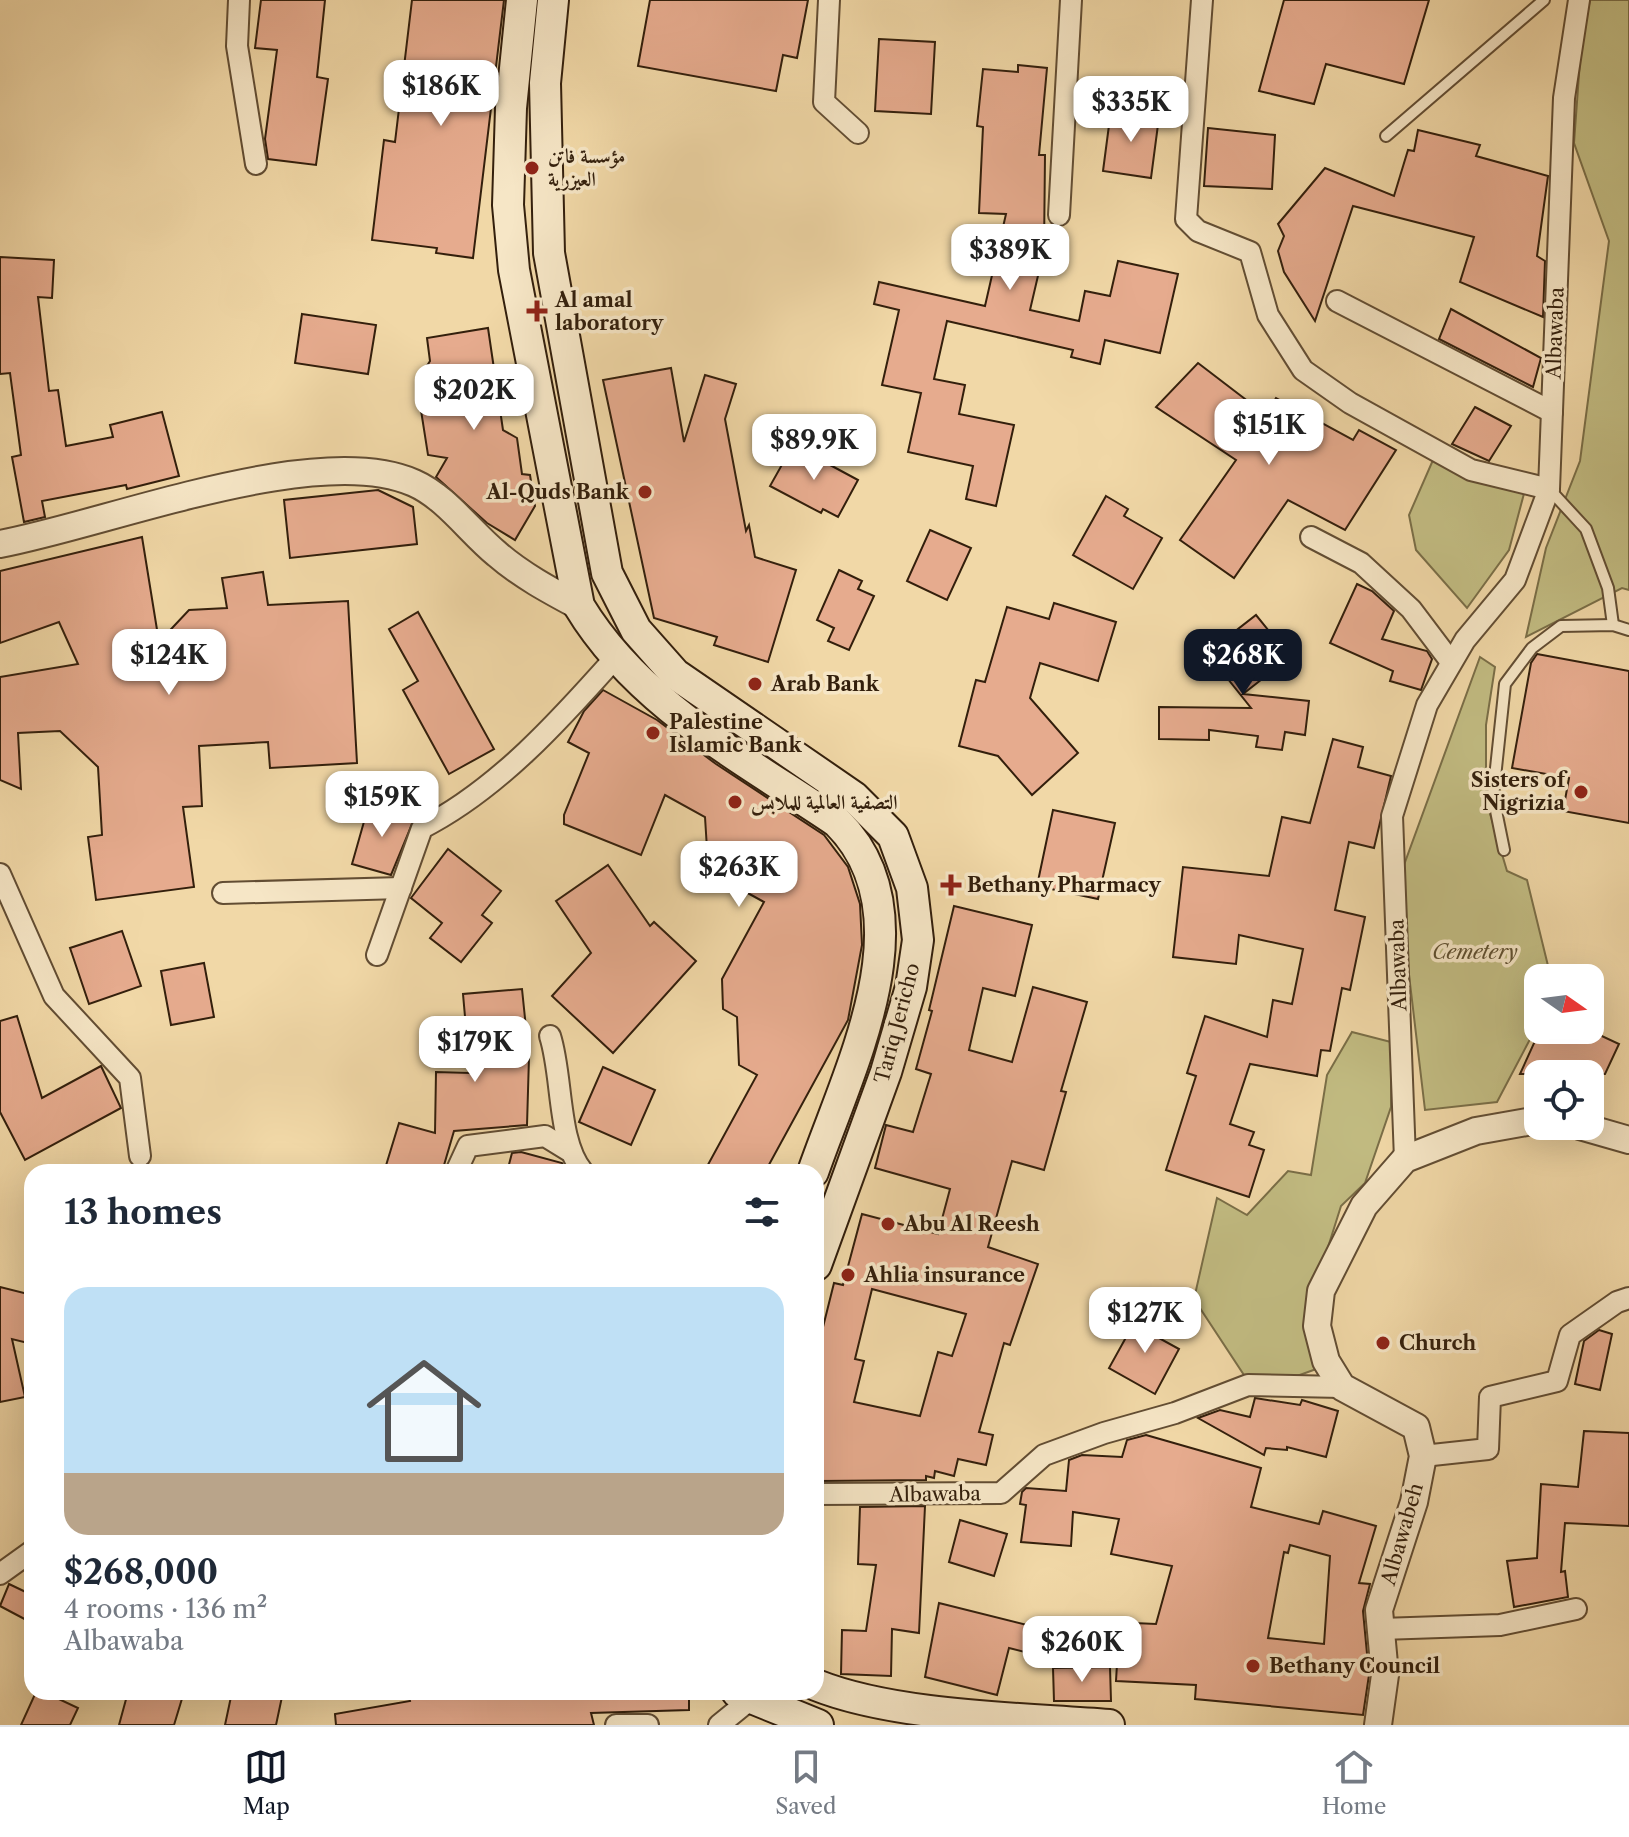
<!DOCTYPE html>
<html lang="en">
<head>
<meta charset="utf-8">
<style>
  :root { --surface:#fff; --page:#f6f6f7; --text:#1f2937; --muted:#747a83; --line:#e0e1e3; --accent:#111827 }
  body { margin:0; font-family:"Libre Caslon Text",Amiri,serif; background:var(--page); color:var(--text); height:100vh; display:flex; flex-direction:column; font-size:30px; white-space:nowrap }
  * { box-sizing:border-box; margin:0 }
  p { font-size:26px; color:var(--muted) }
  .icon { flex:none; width:44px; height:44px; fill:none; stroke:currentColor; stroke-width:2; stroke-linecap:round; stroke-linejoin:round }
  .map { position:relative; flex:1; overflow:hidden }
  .sheet { position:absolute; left:24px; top:1164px; width:800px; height:536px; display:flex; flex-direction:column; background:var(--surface); border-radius:24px; box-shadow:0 8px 32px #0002 }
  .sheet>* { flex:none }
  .needle { width:52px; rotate:104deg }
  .fabs { position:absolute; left:1524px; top:964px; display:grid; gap:16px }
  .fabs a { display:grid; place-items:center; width:80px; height:80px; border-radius:16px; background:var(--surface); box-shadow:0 8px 32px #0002; font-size:40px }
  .price { position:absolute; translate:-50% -68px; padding:0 18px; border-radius:16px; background:#fff; color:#222; font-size:26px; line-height:52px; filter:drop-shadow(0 2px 4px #0008) }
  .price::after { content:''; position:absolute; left:50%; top:48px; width:24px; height:18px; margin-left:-12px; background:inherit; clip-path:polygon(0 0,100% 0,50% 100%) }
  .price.on { background:var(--accent); color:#fff }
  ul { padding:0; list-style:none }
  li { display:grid; align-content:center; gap:16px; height:424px; padding:0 40px }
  li span { display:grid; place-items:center; height:248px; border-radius:24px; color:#555 }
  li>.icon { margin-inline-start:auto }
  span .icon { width:144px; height:144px; fill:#fffc; stroke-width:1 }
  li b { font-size:34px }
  h2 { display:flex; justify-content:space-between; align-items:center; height:96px; padding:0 40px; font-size:34px }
  .tabs { display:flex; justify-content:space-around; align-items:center; height:112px; border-top:2px solid var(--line); background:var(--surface); font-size:22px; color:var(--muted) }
  .tabs a { display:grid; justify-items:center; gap:4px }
  .tabs .on { color:var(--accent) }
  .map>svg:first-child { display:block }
  .green { fill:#c2bc82; stroke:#7a6e47; stroke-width:2 }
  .building { fill:#e6ab8e; stroke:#331f0c; stroke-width:2; fill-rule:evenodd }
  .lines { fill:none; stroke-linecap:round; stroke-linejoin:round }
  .service-casing { stroke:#624d33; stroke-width:14 }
  .minor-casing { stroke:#624d33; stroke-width:24 }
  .tertiary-casing { stroke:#624d33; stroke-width:30 }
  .secondary-casing { stroke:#331f0c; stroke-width:34 }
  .service { stroke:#f6e6c6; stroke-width:10 }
  .minor { stroke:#f6e6c6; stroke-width:20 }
  .tertiary { stroke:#f6e6c6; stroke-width:26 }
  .secondary { stroke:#f6e6c6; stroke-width:30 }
  .poi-dot { fill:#8f2418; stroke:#f6e6c6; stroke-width:3 }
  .labels { text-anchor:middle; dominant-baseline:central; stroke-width:7; stroke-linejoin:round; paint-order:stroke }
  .poi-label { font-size:20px; font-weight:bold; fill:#331f0c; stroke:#f6e6c6; text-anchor:start }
  .street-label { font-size:20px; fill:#331f0c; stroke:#f6e6c6 }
  .park-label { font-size:20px; font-style:italic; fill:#5e4e2f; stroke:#f6e6c6 }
</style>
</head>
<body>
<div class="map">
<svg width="1629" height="1725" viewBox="0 0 1629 1725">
  <rect width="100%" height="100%" fill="#f1d8a7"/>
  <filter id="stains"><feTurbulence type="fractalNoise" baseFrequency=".0025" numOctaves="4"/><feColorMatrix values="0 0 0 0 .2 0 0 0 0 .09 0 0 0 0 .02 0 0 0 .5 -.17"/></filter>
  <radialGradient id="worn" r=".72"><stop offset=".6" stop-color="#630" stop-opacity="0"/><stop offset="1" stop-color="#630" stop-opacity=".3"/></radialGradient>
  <!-- green -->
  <g class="green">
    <path d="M 1590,0 L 1629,0 L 1629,590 L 1622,588 L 1526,637 L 1546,548 L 1580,461 L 1609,241 L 1574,143 L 1581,47 Z"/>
    <path d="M 1433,460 L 1526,486 L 1509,550 L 1467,608 L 1416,550 L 1409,515 Z"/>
    <path d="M 1480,657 L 1495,667 L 1486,725 L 1486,800 L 1507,871 L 1527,880 L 1551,978 L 1538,978 L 1538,1024 L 1497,1102 L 1425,1110 L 1403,924 L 1404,865 Z"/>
    <path d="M 1352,1032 L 1391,1042 L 1391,1107 L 1365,1183 L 1341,1206 L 1312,1298 L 1319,1368 L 1286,1380 L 1244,1375 L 1194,1299 L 1217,1198 L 1247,1215 L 1288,1171 L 1311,1175 L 1327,1075 Z"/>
  </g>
  <!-- building -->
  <g class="building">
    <path d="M 261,0 L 325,0 L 317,77 L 328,79 L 316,165 L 268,159 L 265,139 L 277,50 L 255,48 Z"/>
    <path d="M 412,0 L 504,0 L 473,258 L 436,253 L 437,248 L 372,240 L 384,140 L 395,142 Z"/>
    <path d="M 650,0 L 808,0 L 797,58 L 783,55 L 776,91 L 638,66 Z"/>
    <path d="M 1284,0 L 1429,0 L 1404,84 L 1326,64 L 1314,104 L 1259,91 Z"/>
    <path d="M 879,39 L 935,42 L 931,114 L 875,111 Z"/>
    <path d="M 1018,65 L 1047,68 L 1039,155 L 1045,155 L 1044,250 L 1030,310 L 1079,321 L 1085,291 L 1110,296 L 1118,261 L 1178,274 L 1160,353 L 1105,340 L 1100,364 L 1071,357 L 1073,350 L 947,321 L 934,379 L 965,385 L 959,414 L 1014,425 L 996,506 L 966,499 L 973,466 L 908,452 L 921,393 L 882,385 L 899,310 L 874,304 L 879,282 L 985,306 L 1006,214 L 979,213 L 983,127 L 977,126 L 983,69 L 1018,72 Z"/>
    <path d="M 1111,110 L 1159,117 L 1151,178 L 1103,171 Z"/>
    <path d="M 1208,128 L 1275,135 L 1272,189 L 1204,186 Z"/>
    <path d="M 1418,130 L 1480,145 L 1476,156 L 1548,176 L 1537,256 L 1545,261 L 1543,317 L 1460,282 L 1474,237 L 1353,206 L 1315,321 L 1284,272 L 1278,251 L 1284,236 L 1278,224 L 1325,168 L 1394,196 L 1408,150 L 1414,151 Z"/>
    <path d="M 0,257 L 54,260 L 52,298 L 38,297 L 49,391 L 58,390 L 66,446 L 113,437 L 110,425 L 162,412 L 179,476 L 127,489 L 126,485 L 42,501 L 45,517 L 24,522 L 12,457 L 21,455 L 10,373 L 0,374 Z"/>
    <path d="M 1451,309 L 1541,358 L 1533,387 L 1439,339 Z"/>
    <path d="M 302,314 L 376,325 L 368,374 L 295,363 Z"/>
    <path d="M 488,328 L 503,430 L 517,438 L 522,474 L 530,475 L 535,506 L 515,540 L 487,523 L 436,477 L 447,458 L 428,455 L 420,404 L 429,391 L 425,369 L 430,361 L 427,338 Z"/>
    <path d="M 1198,363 L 1266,415 L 1276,398 L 1353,440 L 1359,430 L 1396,450 L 1345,530 L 1288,500 L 1234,578 L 1180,540 L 1236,460 L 1156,407 Z"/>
    <path d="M 671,368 L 684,442 L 705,375 L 736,384 L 725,419 L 746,531 L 749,525 L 755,557 L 796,570 L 768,662 L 714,645 L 717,637 L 654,618 L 603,380 Z"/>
    <path d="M 1475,407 L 1511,426 L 1489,461 L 1452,444 Z"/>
    <path d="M 793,445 L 858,480 L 838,517 L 823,509 L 821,513 L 770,486 Z"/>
    <path d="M 378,490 L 413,507 L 417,544 L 290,558 L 284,500 Z"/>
    <path d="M 1106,496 L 1128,509 L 1124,516 L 1162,538 L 1133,589 L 1073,555 Z"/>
    <path d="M 930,530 L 971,548 L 947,600 L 907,581 Z"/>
    <path d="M 142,537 L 159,642 L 189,610 L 227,608 L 222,578 L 263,572 L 268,605 L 348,601 L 357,763 L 270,768 L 268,742 L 199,746 L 202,806 L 183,807 L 194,887 L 96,900 L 88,837 L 102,835 L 98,767 L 60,731 L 18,733 L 21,789 L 0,780 L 0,677 L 78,664 L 59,622 L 0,643 L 0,571 Z"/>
    <path d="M 839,570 L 862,581 L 858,589 L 874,596 L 849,650 L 828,641 L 834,628 L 817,620 Z"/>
    <path d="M 1357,584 L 1372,591 L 1394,611 L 1382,639 L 1427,651 L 1432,659 L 1421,690 L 1390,681 L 1393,671 L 1330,643 Z"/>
    <path d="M 1054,603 L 1116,622 L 1098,681 L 1040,663 L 1030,698 L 1078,753 L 1032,795 L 998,756 L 959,746 L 976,680 L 985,682 L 1007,607 L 1049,619 Z"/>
    <path d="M 418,612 L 494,749 L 449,774 L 403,690 L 418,681 L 389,629 Z"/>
    <path d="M 1256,615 L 1290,657 L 1243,694 L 1309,701 L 1305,735 L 1285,732 L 1282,750 L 1256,747 L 1258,736 L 1209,730 L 1209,740 L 1159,739 L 1159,707 L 1251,708 L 1204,649 L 1239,660 L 1243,651 L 1224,640 Z"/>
    <path d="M 1537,654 L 1629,671 L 1629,823 L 1563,811 L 1569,778 L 1512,768 L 1531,663 Z"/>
    <path d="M 603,690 L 657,720 L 716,764 L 824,835 L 848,867 L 860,904 L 862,945 L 848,1020 L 765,1172 L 704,1172 L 757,1075 L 739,1065 L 737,1017 L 723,1009 L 722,979 L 764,902 L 744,891 L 753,874 L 707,849 L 705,817 L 665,795 L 641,855 L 564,824 L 564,815 L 589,753 L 568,742 L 584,711 Z"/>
    <path d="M 1333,739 L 1363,747 L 1358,767 L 1391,776 L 1374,848 L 1349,842 L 1335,910 L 1365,917 L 1350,990 L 1342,988 L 1330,1051 L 1321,1050 L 1317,1076 L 1250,1064 L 1230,1124 L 1254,1132 L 1249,1145 L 1264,1150 L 1249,1197 L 1166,1170 L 1196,1076 L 1187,1073 L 1205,1016 L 1267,1037 L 1273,1000 L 1292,1004 L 1303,949 L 1239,935 L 1236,964 L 1173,957 L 1183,867 L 1269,876 L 1282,817 L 1310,823 Z"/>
    <path d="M 369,804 L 415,817 L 391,875 L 352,864 Z"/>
    <path d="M 1053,810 L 1115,823 L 1098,899 L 1037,886 Z"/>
    <path d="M 448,849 L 501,891 L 482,915 L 492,923 L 461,962 L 430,938 L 442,923 L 411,898 Z"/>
    <path d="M 608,865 L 650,926 L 654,922 L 696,961 L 613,1053 L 552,996 L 591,953 L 556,901 Z"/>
    <path d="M 954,906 L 1032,925 L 1015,996 L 983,988 L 969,1050 L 1012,1062 L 1033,987 L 1087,1002 L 1061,1091 L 1066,1092 L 1044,1170 L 1012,1161 L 988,1247 L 1038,1264 L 1010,1345 L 1004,1343 L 979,1432 L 993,1435 L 986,1465 L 958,1459 L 954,1476 L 935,1471 L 934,1478 L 926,1476 L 926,1480 L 819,1481 L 816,1355 L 834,1283 L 843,1285 L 862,1214 L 938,1234 L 950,1189 L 875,1168 L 886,1125 L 913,1132 L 931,1074 L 916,1069 L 932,1011 L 929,1010 ZM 872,1289 L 966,1314 L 952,1356 L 938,1352 L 920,1416 L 854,1402 L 864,1361 L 855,1359 Z"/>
    <path d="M 122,931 L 141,986 L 89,1004 L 70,948 Z"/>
    <path d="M 204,963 L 214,1017 L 171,1025 L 161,971 Z"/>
    <path d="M 522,989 L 529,1057 L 527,1125 L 454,1131 L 442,1172 L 384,1172 L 399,1123 L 435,1133 L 436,1072 L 470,1073 L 463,994 Z"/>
    <path d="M 17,1016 L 42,1098 L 101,1066 L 121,1108 L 25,1160 L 0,1112 L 0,1021 Z"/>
    <path d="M 1540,1030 L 1589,1030 L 1619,1044 L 1605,1074 L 1520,1074 Z"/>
    <path d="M 603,1067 L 655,1090 L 631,1145 L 579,1122 Z"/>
    <path d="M 521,1152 L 562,1163 L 568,1172 L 507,1172 L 512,1153 Z"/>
    <path d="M 0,1287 L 32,1295 L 32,1344 L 12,1339 L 25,1397 L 0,1402 Z"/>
    <path d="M 1139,1314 L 1164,1329 L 1157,1337 L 1179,1349 L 1155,1394 L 1109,1368 Z"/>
    <path d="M 1599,1330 L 1612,1334 L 1600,1390 L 1575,1384 L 1584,1341 Z"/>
    <path d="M 1255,1398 L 1300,1405 L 1302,1400 L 1338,1411 L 1326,1457 L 1287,1447 L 1287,1450 L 1266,1448 L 1264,1455 L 1198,1418 L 1220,1410 L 1250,1417 Z"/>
    <path d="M 1584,1431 L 1629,1433 L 1629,1526 L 1565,1523 L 1561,1572 L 1565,1571 L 1568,1597 L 1514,1607 L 1507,1561 L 1537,1558 L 1541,1484 L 1578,1487 Z"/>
    <path d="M 1146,1435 L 1261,1468 L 1251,1507 L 1319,1524 L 1323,1511 L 1376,1526 L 1359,1583 L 1370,1584 L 1363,1611 L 1369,1675 L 1363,1715 L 1195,1699 L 1196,1685 L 1116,1681 L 1118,1647 L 1127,1649 L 1134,1623 L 1156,1624 L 1172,1566 L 1111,1554 L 1119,1519 L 1073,1512 L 1071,1546 L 1021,1542 L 1026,1505 L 1020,1504 L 1022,1492 L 1026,1488 L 1066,1491 L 1069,1460 L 1082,1455 L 1122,1457 L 1127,1440 ZM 1290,1545 L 1330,1556 L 1324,1644 L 1268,1638 L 1284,1552 L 1288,1553 Z"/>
    <path d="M 925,1506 L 919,1633 L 892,1629 L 891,1676 L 841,1674 L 842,1630 L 866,1631 L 876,1565 L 858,1564 L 860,1507 Z"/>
    <path d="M 960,1520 L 1007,1534 L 994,1576 L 949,1562 Z"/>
    <path d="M 9,1584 L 32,1595 L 32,1623 L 0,1606 Z"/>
    <path d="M 939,1603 L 1071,1636 L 1064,1662 L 1009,1648 L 997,1695 L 925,1677 Z"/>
    <path d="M 1110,1667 L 1111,1701 L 1054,1701 L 1053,1668 Z"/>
    <path d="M 36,1692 L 44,1692 L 78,1708 L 70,1725 L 21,1725 Z"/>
    <path d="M 128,1692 L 184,1692 L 174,1725 L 119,1725 Z"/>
    <path d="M 232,1692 L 283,1692 L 276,1725 L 225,1725 Z"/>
    <path d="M 408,1692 L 689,1692 L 689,1710 L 591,1713 L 594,1725 L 336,1725 L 335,1714 L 410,1701 Z"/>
  </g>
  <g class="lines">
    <defs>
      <g id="service">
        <path d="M 1386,136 L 1544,0"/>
        <path d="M 1550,490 L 1586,529 L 1608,588 L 1613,625"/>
        <path d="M 1504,850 L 1493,796 L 1505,684 L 1532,648 L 1561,626 L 1613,625 L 1629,630"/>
      </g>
      <g id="minor">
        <path d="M 239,0 L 237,46 L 256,164"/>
        <path d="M 829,0 L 824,102 L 858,133"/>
        <path d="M 1202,0 L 1186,219 L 1198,231 L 1250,252 L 1268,315 L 1303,370 L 1350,403 L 1471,470 L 1549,489"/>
        <path d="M 1059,215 L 1071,0"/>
        <path d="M 1337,301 L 1552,412"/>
        <path d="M 1311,537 L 1361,563 L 1411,609 L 1451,662"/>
        <path d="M 0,874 L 54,996 L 130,1078 L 140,1156"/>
        <path d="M 223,893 L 401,888"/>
        <path d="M 377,955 L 422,828 C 497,790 560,720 615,658"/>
        <path d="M 550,1036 C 563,1076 557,1141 583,1172"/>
        <path d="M 1405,1159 L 1392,816 L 1427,705 L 1465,640 L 1515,580 L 1549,489 L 1564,98 L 1579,0"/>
        <path d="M 456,1172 L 468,1146 L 545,1136 L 571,1152"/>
        <path d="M 1423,1456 L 1488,1449 L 1490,1397 L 1557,1381 L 1570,1335 L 1617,1302 L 1629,1298"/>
        <path d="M 816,1494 L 1001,1493 L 1044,1455 L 1104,1433 L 1175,1413 L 1248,1385 L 1342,1387"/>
        <path d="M 0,1574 L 32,1551"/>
        <path d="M 1381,1629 L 1500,1625 L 1576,1609"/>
        <path d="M 616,1725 L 648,1725"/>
        <path d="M 719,1725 L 751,1699"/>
      </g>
      <g id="tertiary">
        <path d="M 0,544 C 107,524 318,440 414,483 C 446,497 470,532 497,554 C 521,575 551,591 579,606"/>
        <path d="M 1580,1126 L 1629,1140"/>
        <path d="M 1378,1725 L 1385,1675 L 1379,1610 L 1414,1502 L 1423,1456 L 1416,1427 L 1342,1387 L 1326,1361 L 1317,1326 L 1321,1291 L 1364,1206 L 1405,1159 L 1476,1131 L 1538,1120"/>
      </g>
      <g id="secondary">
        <path d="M 522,0 L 511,108 L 508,205 L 514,270 L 579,606 C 638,704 744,759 837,822 C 930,914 849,1068 813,1172"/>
        <path d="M 553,0 L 545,83 L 549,253 L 607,573 L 636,630 L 675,674 L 854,797 L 893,836 L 912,888 L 918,940 L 911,987 L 886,1072 L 816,1265"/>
        <path d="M 816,1685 C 896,1717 1022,1718 1109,1725"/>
        <path d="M 737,1692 L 818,1725"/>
      </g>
    </defs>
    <!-- service casing -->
    <use href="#service" class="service-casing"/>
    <!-- minor casing -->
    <use href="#minor" class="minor-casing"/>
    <!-- tertiary casing -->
    <use href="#tertiary" class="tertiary-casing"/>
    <!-- secondary casing -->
    <use href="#secondary" class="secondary-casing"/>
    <!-- service -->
    <use href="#service" class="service"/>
    <!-- minor -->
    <use href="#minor" class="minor"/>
    <!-- tertiary -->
    <use href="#tertiary" class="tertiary"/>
    <!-- secondary -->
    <use href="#secondary" class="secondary"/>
  </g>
  <!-- markers -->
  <g class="poi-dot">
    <circle cx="532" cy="168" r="8"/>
    <path d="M533 299h8v8h8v8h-8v8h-8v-8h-8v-8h8z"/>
    <circle cx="645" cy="492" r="8"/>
    <circle cx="755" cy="684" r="8"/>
    <circle cx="653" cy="733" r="8"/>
    <circle cx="1581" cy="792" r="8"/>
    <circle cx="735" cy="802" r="8"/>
    <path d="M947 873h8v8h8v8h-8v8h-8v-8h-8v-8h8z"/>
    <circle cx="888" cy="1224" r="8"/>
    <circle cx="848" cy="1275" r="8"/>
    <circle cx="1383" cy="1343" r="8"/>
    <circle cx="1253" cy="1666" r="8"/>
  </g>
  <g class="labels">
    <!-- poi labels -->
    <g class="poi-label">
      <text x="548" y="156">مؤسسة فاتن<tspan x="548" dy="23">العيزرية</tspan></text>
      <text x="555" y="300">Al amal<tspan x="555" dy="23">laboratory</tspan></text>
      <text x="629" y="492" text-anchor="end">Al-Quds Bank</text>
      <text x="771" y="684">Arab Bank</text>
      <text x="669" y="722">Palestine<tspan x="669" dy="23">Islamic Bank</tspan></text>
      <text x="1565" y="780" text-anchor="end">Sisters of<tspan x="1565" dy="23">Nigrizia</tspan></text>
      <text x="751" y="802">التصفية العالمية للملابس</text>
      <text x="967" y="885">Bethany Pharmacy</text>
      <text x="904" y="1224">Abu Al Reesh</text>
      <text x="864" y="1275">Ahlia insurance</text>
      <text x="1399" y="1343">Church</text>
      <text x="1269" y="1666">Bethany Council</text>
    </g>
    <!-- street labels -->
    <g class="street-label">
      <text transform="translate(1555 333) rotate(-88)">Albawaba</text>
      <text transform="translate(1398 965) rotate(-92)">Albawaba</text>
      <text transform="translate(897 1023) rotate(-75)">Tariq Jericho</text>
      <text transform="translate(935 1494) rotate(-1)">Albawaba</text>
      <text transform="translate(1402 1534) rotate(-74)">Albawabeh</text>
    </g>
    <!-- park labels -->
    <g class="park-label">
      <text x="1475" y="952">Cemetery</text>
    </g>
  </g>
  <rect width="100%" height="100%" filter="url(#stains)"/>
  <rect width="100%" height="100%" fill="url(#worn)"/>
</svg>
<div class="fabs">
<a><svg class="needle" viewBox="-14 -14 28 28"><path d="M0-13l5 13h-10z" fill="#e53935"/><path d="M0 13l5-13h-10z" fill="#747a83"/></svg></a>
<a><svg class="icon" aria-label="locate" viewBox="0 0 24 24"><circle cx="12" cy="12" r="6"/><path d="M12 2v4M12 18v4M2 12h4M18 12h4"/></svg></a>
</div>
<b class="price" style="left:441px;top:128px">$186K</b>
<b class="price" style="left:1131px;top:144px">$335K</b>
<b class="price" style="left:1010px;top:292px">$389K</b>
<b class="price" style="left:474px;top:432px">$202K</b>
<b class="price" style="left:1269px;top:467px">$151K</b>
<b class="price" style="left:814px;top:482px">$89.9K</b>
<b class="price" style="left:169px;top:697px">$124K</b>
<b class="price on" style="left:1243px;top:697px">$268K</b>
<b class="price" style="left:382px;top:839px">$159K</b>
<b class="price" style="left:739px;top:909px">$263K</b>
<b class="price" style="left:475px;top:1084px">$179K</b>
<b class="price" style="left:1145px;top:1355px">$127K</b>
<b class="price" style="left:1082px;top:1684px">$260K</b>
<section class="sheet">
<h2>13 homes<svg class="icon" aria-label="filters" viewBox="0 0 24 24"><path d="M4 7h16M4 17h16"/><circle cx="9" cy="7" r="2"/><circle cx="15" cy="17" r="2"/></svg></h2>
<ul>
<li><span style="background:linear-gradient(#bfe0f5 75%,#b9a48a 0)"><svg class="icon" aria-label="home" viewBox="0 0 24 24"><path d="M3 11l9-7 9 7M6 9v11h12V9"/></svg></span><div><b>$268,000</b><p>4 rooms · 136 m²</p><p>Albawaba</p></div></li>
</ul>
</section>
</div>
<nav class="tabs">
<a class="on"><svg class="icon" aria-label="map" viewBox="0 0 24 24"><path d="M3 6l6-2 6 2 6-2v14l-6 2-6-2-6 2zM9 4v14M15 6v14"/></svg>Map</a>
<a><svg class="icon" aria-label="saved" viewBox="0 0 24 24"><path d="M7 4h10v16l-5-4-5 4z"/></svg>Saved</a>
<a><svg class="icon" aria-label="home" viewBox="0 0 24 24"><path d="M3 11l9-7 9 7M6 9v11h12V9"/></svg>Home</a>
</nav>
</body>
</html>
